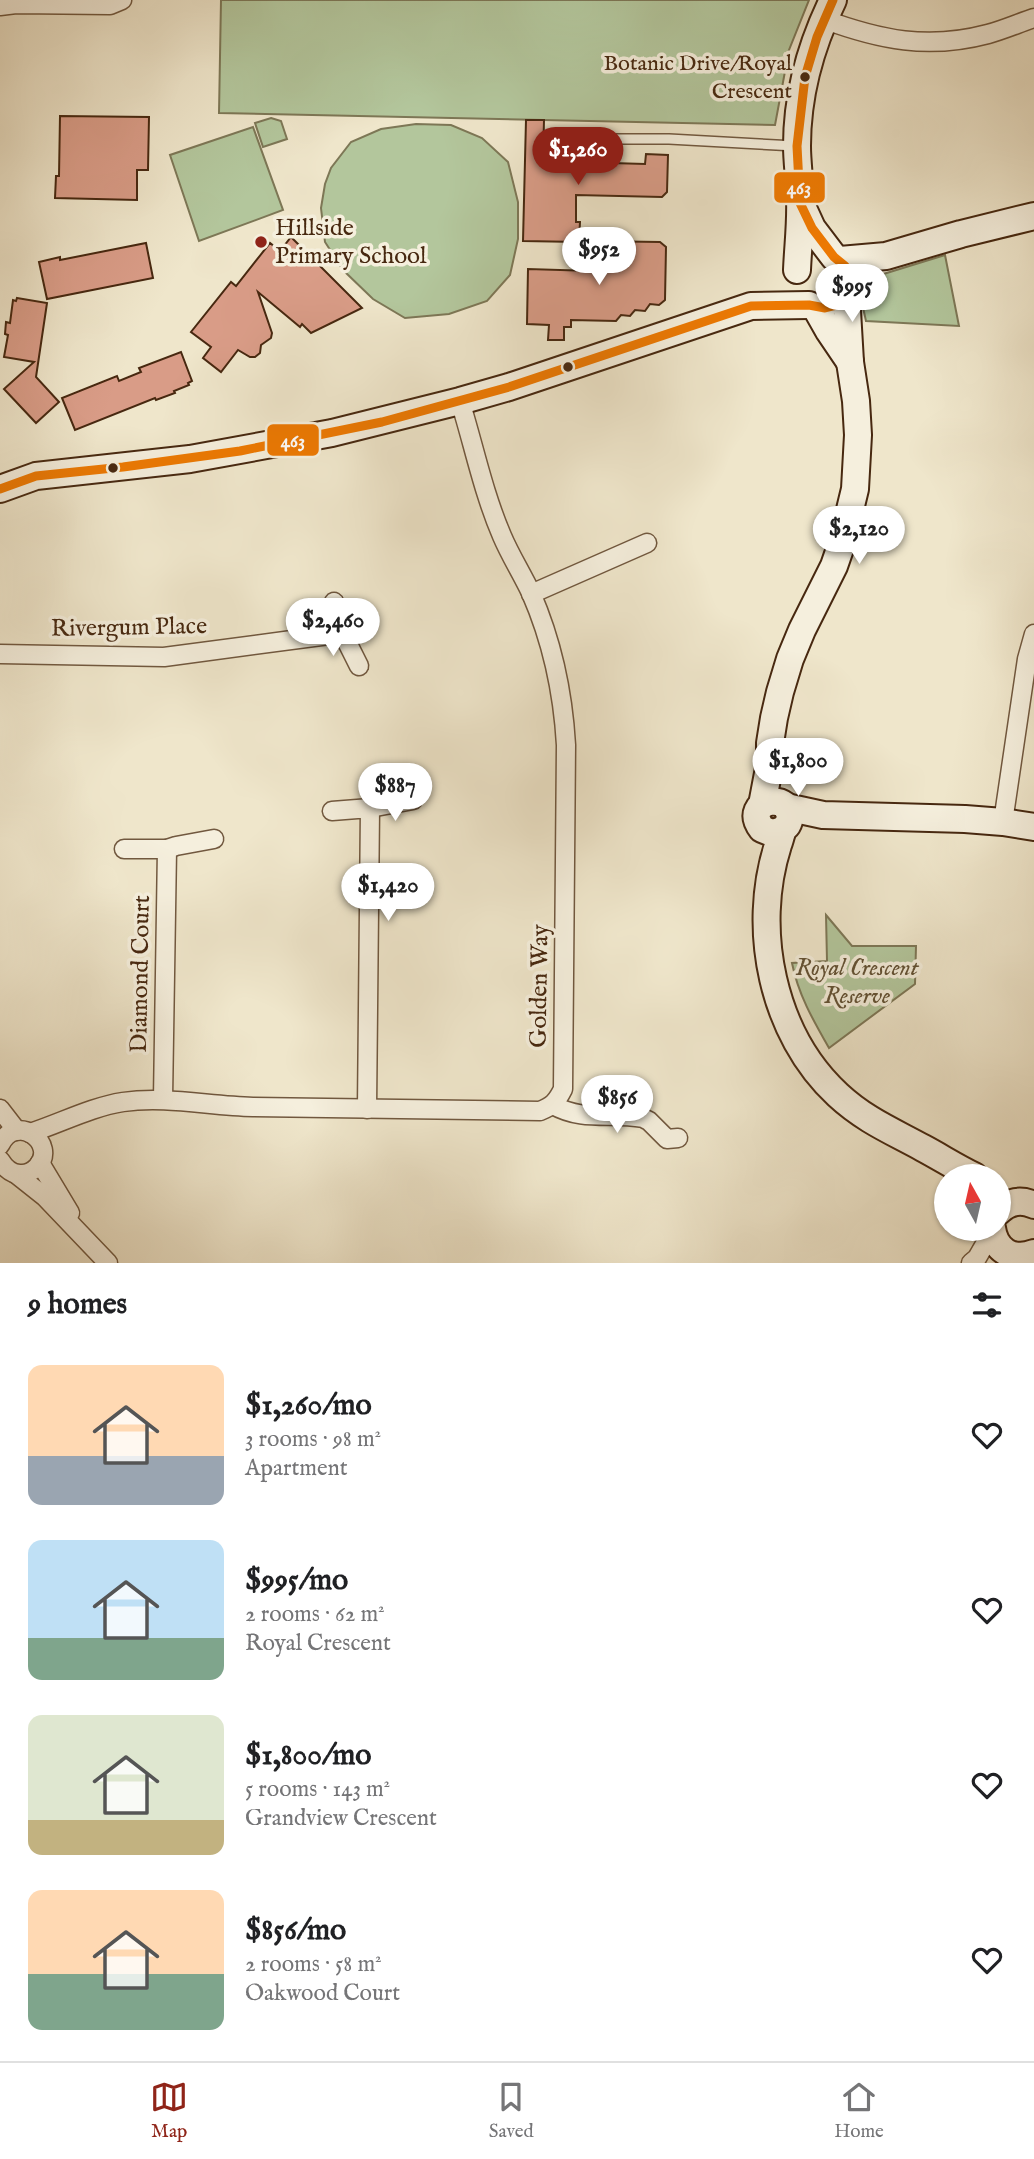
<!DOCTYPE html>
<html lang="en">
<head>
<meta charset="utf-8">
<style>
  :root { --surface:#fff; --page:#f2f2f2; --text:#202124; --muted:#757577; --line:#e0e0e0; --accent:#8f2418 }
  body { margin:0; font-family:"IM FELL English",serif; background:var(--page); color:var(--text); height:100vh; display:flex; flex-direction:column; font-size:26px; white-space:nowrap }
  * { box-sizing:border-box; margin:0 }
  p { font-size:23px; color:var(--muted) }
  .icon { flex:none; width:38px; height:38px; fill:none; stroke:currentColor; stroke-width:2; stroke-linecap:round; stroke-linejoin:round }
  .map { position:relative; height:1263px; overflow:hidden }
  .sheet { display:flex; flex-direction:column; background:var(--surface); flex:1 }
  .sheet>* { flex:none }
  .needle { width:46px; rotate:352deg }
  .fabs { position:absolute; left:934px; top:1164px; display:grid; gap:14px }
  .fabs a { display:grid; place-items:center; width:77px; height:77px; border-radius:50%; background:var(--surface); box-shadow:0 2px 5px #0004; font-size:35px }
  .price { position:absolute; translate:-50% -60px; padding:0 16px; border-radius:24px; background:#fff; color:#222; font-size:23px; line-height:46px; filter:drop-shadow(0 2px 4px #0008) }
  .price::after { content:''; position:absolute; left:50%; top:42px; width:21px; height:16px; margin-left:-10px; background:inherit; clip-path:polygon(0 0,100% 0,50% 100%) }
  .price.on { background:var(--accent); color:#fff }
  ul { padding:0; list-style:none }
  li { display:flex; align-items:center; gap:21px; height:175px; padding:0 28px }
  li span { display:grid; place-items:center; flex:none; width:196px; height:140px; border-radius:14px; color:#555 }
  li>.icon { margin-inline-start:auto }
  span .icon { width:84px; height:84px; fill:#fffc; stroke-width:1 }
  li b { font-size:30px }
  h2 { display:flex; justify-content:space-between; align-items:center; height:84px; padding:0 28px; font-size:30px }
  .tabs { display:flex; justify-content:space-around; align-items:center; height:98px; border-top:2px solid var(--line); background:var(--surface); font-size:19px; color:var(--muted) }
  .tabs a { display:grid; justify-items:center; gap:4px }
  .tabs .on { color:var(--accent) }
  .map>svg:first-child { display:block }
  .green { fill:#b3c69c; stroke:#7d7756; stroke-width:2 }
  .building { fill:#d99c87; stroke:#472810; stroke-width:2 }
  .lines { fill:none; stroke-linecap:round; stroke-linejoin:round }
  .lane-casing { stroke:#71583f; stroke-width:12 }
  .street-casing { stroke:#71583f; stroke-width:21 }
  .secondary-casing { stroke:#472810; stroke-width:30 }
  .lane { stroke:#f5efdd; stroke-width:9 }
  .street { stroke:#f5efdd; stroke-width:18 }
  .secondary { stroke:#f5efdd; stroke-width:26 }
  .bus-1-casing { stroke:#f5efdd; stroke-width:14 }
  .bus-1 { stroke:#ed7902; stroke-width:9 }
  .bus-dot { fill:#472810; stroke:#f5efdd; stroke-width:2.5 }
  .poi-dot { fill:#8f2418; stroke:#f5efdd; stroke-width:2.5 }
  .labels { text-anchor:middle; dominant-baseline:central; stroke-width:7; stroke-linejoin:round; paint-order:stroke }
  .bus-label { font-size:22px; fill:#472810; stroke:#f5efdd; text-anchor:end }
  .poi-label { font-size:24px; fill:#472810; stroke:#f5efdd; text-anchor:start }
  .street-label { font-size:24px; fill:#472810; stroke:#f5efdd }
  .park-label { font-size:24px; font-style:italic; fill:#625033; stroke:#f5efdd }
  .line-badge { stroke:#f5efdd; stroke-width:2.5 }
  .badge-label { font-size:19px; text-anchor:middle; font-weight:bold; fill:#fff }
</style>
</head>
<body>
<div class="map">
<svg width="1034" height="1263" viewBox="0 0 1034 1263">
  <rect width="100%" height="100%" fill="#efe6cb"/>
  <filter id="stains"><feTurbulence type="fractalNoise" baseFrequency=".00286" numOctaves="4"/><feColorMatrix values="0 0 0 0 .2 0 0 0 0 .09 0 0 0 0 .02 0 0 0 .5 -.17"/></filter>
  <radialGradient id="worn" r=".72"><stop offset=".6" stop-color="#630" stop-opacity="0"/><stop offset="1" stop-color="#630" stop-opacity=".3"/></radialGradient>
  <!-- green -->
  <g class="green">
    <path d="M 221,0 L 809,0 L 789,50 L 775,125 L 219,113 Z"/>
    <path d="M 271,118 L 281,121 L 287,139 L 263,147 L 255,123 Z"/>
    <path d="M 416,124 L 451,125 L 482,138 L 508,162 L 518,202 L 518,239 L 510,275 L 487,301 L 449,314 L 405,318 L 373,299 L 343,270 L 325,242 L 321,208 L 325,184 L 331,168 L 351,142 L 381,129 Z"/>
    <path d="M 253,127 L 283,210 L 199,241 L 170,155 Z"/>
    <path d="M 945,255 L 959,326 L 866,321 L 860,294 L 877,276 Z"/>
    <path d="M 826,915 L 852,946 L 916,946 L 915,984 L 829,1048 C 813,1020 798,994 792,963 L 827,961 Z"/>
  </g>
  <!-- building -->
  <g class="building">
    <path d="M 60,116 L 149,117 L 148,170 L 137,170 L 137,200 L 55,198 L 56,176 L 59,176 Z"/>
    <path d="M 526,120 L 544,120 L 543,161 L 645,164 L 646,154 L 668,155 L 667,192 L 662,197 L 576,195 L 576,222 L 580,222 L 579,242 L 523,241 Z"/>
    <path d="M 291,237 L 362,308 L 311,333 L 302,324 L 300,327 L 258,292 L 272,333 L 271,338 L 261,345 L 260,353 L 255,357 L 250,357 L 238,350 L 221,372 L 203,358 L 211,347 L 191,332 L 231,282 L 236,286 L 270,243 L 280,251 Z"/>
    <path d="M 592,241 L 660,242 L 666,247 L 665,300 L 659,305 L 650,304 L 645,311 L 635,310 L 630,316 L 621,315 L 616,321 L 571,320 L 571,327 L 564,327 L 564,340 L 548,340 L 549,325 L 527,324 L 528,269 L 592,271 Z"/>
    <path d="M 146,243 L 153,278 L 47,299 L 39,262 L 60,257 L 60,260 Z"/>
    <path d="M 17,298 L 47,303 L 36,377 L 59,402 L 36,423 L 4,389 L 34,362 L 4,357 L 8,335 L 5,334 L 6,322 L 10,323 L 13,300 L 16,301 Z"/>
    <path d="M 181,352 L 192,381 L 188,383 L 189,385 L 174,391 L 175,393 L 156,400 L 155,398 L 75,430 L 62,398 L 117,376 L 119,381 L 141,372 L 139,368 Z"/>
  </g>
  <g class="lines">
    <defs>
      <path id="lane" d="M 563,139 L 669,139 L 795,146"/>
      <g id="street">
        <path d="M 0,6 L 16,4 L 110,5 L 122,0"/>
        <path d="M 823,19 C 880,40 928,50 988,34 C 1003,30 1019,23 1034,18"/>
        <path d="M 531,594 L 647,543"/>
        <path d="M 342,632 L 359,666"/>
        <path d="M 0,654 L 164,657 L 329,635 L 342,632 L 334,602"/>
        <path d="M 370,808 L 413,800"/>
        <path d="M 332,811 L 370,808 L 367,1109"/>
        <path d="M 1003,822 L 1027,659 L 1034,634"/>
        <path d="M 124,849 L 167,849 L 163,1099"/>
        <path d="M 167,849 L 176,846 L 214,839"/>
        <path d="M 553,1105 C 583,1122 611,1112 643,1118 L 649,1121 L 667,1139 L 678,1138"/>
        <path d="M 0,1109 L 17,1131"/>
        <path d="M 30,1133 C 61,1123 91,1107 123,1102 C 166,1096 209,1106 253,1107 L 540,1111 C 553,1106 557,1101 563,1089 L 566,745 C 563,693 552,641 531,593 C 522,574 510,555 502,536 C 483,492 474,446 460,401"/>
        <path d="M 0,1145 C 16,1111 59,1144 37,1167 C 33,1171 27,1174 22,1174 C 12,1175 5,1168 0,1160"/>
        <path d="M 40,1163 L 70,1213"/>
        <path d="M 16,1174 L 45,1197 L 108,1263"/>
        <path d="M 971,1263 L 977,1258 L 992,1232"/>
      </g>
      <g id="secondary">
        <path d="M 801,204 L 812,228 L 834,257"/>
        <path d="M 840,260 L 886,256 L 961,234 L 1034,216"/>
        <path d="M 797,270 C 798,246 801,223 800,199 C 800,182 797,163 797,146 C 797,95 811,45 833,0"/>
        <path d="M 816,308 L 829,331 L 850,362"/>
        <path d="M 0,489 L 36,476 L 190,459 L 332,433 L 460,401 L 509,387 L 751,306 L 809,305"/>
        <path d="M 762,805 L 770,763 L 770,743 L 774,718 L 780,692 L 790,659 L 802,630 L 834,566 L 842,543 L 855,489 L 858,435 L 856,401 L 850,362 L 846,294"/>
        <path d="M 786,807 L 823,815 L 965,819 L 1003,822 L 1034,827"/>
        <path d="M 783,830 L 772,833 L 762,829 C 739,799 796,790 789,821 C 787,828 787,824 783,830 C 781,834 780,840 778,845 C 751,929 772,1034 838,1095 C 865,1120 892,1131 923,1148 C 940,1157 957,1168 974,1176"/>
        <path d="M 999,1211 C 1009,1201 1021,1199 1034,1205"/>
        <path d="M 992,1228 C 995,1251 1013,1261 1034,1253"/>
      </g>
    </defs>
    <!-- lane casing -->
    <use href="#lane" class="lane-casing"/>
    <!-- street casing -->
    <use href="#street" class="street-casing"/>
    <!-- secondary casing -->
    <use href="#secondary" class="secondary-casing"/>
    <!-- lane -->
    <use href="#lane" class="lane"/>
    <!-- street -->
    <use href="#street" class="street"/>
    <!-- secondary -->
    <use href="#secondary" class="secondary"/>
    <defs>
      <path id="bus-1" d="M 0,489 L 36,476 L 123,467 L 240,451 L 382,422 L 509,387 L 751,306 L 809,305 L 825,308 L 833,306 L 846,294 L 849,281 L 848,273 L 845,266 L 834,257 L 812,228 L 800,203 L 797,146 L 805,77 L 817,37 L 833,0"/>
    </defs>
    <!-- bus-1 casing -->
    <use href="#bus-1" class="bus-1-casing"/>
    <!-- bus-1 -->
    <use href="#bus-1" class="bus-1"/>
  </g>
  <!-- markers -->
  <g class="bus-dot">
    <circle cx="805" cy="77" r="6"/>
    <circle cx="568" cy="367" r="6"/>
    <circle cx="113" cy="468" r="6"/>
  </g>
  <circle class="poi-dot" cx="261" cy="242" r="7"/>
  <g class="labels">
    <!-- bus labels -->
    <g class="bus-label">
      <text x="792" y="64">Botanic Drive/Royal<tspan x="792" dy="28">Crescent</tspan></text>
    </g>
    <!-- poi labels -->
    <g class="poi-label">
      <text x="275" y="228">Hillside<tspan x="275" dy="28">Primary School</tspan></text>
    </g>
    <!-- street labels -->
    <g class="street-label">
      <text transform="translate(129 628) rotate(-1)">Rivergum Place</text>
      <text transform="translate(141 974) rotate(-89)">Diamond Court</text>
      <text transform="translate(540 986) rotate(-89)">Golden Way</text>
    </g>
    <!-- park labels -->
    <g class="park-label">
      <text x="857" y="968">Royal Crescent<tspan x="857" dy="28">Reserve</tspan></text>
    </g>
  </g>
  <g class="line-badge">
    <rect x="773" y="171" width="53" height="33" rx="7" fill="#ed7902"/>
    <rect x="266" y="423" width="54" height="34" rx="7" fill="#ed7902"/>
  </g>
  <g class="badge-label">
    <text x="799" y="194">463</text>
    <text x="293" y="447">463</text>
  </g>
  <rect width="100%" height="100%" filter="url(#stains)"/>
  <rect width="100%" height="100%" fill="url(#worn)"/>
</svg>
<div class="fabs">
<a><svg class="needle" viewBox="-14 -14 28 28"><path d="M0-13l5 13h-10z" fill="#e53935"/><path d="M0 13l5-13h-10z" fill="#757577"/></svg></a>
</div>
<b class="price on" style="left:578px;top:187px">$1,260</b>
<b class="price" style="left:599px;top:287px">$952</b>
<b class="price" style="left:852px;top:324px">$995</b>
<b class="price" style="left:859px;top:566px">$2,120</b>
<b class="price" style="left:333px;top:658px">$2,460</b>
<b class="price" style="left:798px;top:798px">$1,800</b>
<b class="price" style="left:395px;top:823px">$887</b>
<b class="price" style="left:388px;top:923px">$1,420</b>
<b class="price" style="left:617px;top:1135px">$856</b>
</div>
<section class="sheet">
<h2>9 homes<svg class="icon" aria-label="filters" viewBox="0 0 24 24"><path d="M4 7h16M4 17h16"/><circle cx="9" cy="7" r="2"/><circle cx="15" cy="17" r="2"/></svg></h2>
<ul>
<li><span style="background:linear-gradient(#ffd9b3 65%,#9aa5b1 0)"><svg class="icon" aria-label="home" viewBox="0 0 24 24"><path d="M3 11l9-7 9 7M6 9v11h12V9"/></svg></span><div><b>$1,260/mo</b><p>3 rooms · 98 m²</p><p>Apartment</p></div><svg class="icon" aria-label="heart" viewBox="0 0 24 24"><path d="M12 20l-8-8c-3-5 5-10 8-4 3-6 11-1 8 4z"/></svg></li>
<li><span style="background:linear-gradient(#bfe0f5 70%,#7fa58c 0)"><svg class="icon" aria-label="home" viewBox="0 0 24 24"><path d="M3 11l9-7 9 7M6 9v11h12V9"/></svg></span><div><b>$995/mo</b><p>2 rooms · 62 m²</p><p>Royal Crescent</p></div><svg class="icon" aria-label="heart" viewBox="0 0 24 24"><path d="M12 20l-8-8c-3-5 5-10 8-4 3-6 11-1 8 4z"/></svg></li>
<li><span style="background:linear-gradient(#dfe7d0 75%,#c2b280 0)"><svg class="icon" aria-label="home" viewBox="0 0 24 24"><path d="M3 11l9-7 9 7M6 9v11h12V9"/></svg></span><div><b>$1,800/mo</b><p>5 rooms · 143 m²</p><p>Grandview Crescent</p></div><svg class="icon" aria-label="heart" viewBox="0 0 24 24"><path d="M12 20l-8-8c-3-5 5-10 8-4 3-6 11-1 8 4z"/></svg></li>
<li><span style="background:linear-gradient(#ffd9b3 60%,#7fa58c 0)"><svg class="icon" aria-label="home" viewBox="0 0 24 24"><path d="M3 11l9-7 9 7M6 9v11h12V9"/></svg></span><div><b>$856/mo</b><p>2 rooms · 58 m²</p><p>Oakwood Court</p></div><svg class="icon" aria-label="heart" viewBox="0 0 24 24"><path d="M12 20l-8-8c-3-5 5-10 8-4 3-6 11-1 8 4z"/></svg></li>
</ul>
</section>
<nav class="tabs">
<a class="on"><svg class="icon" aria-label="map" viewBox="0 0 24 24"><path d="M3 6l6-2 6 2 6-2v14l-6 2-6-2-6 2zM9 4v14M15 6v14"/></svg>Map</a>
<a><svg class="icon" aria-label="saved" viewBox="0 0 24 24"><path d="M7 4h10v16l-5-4-5 4z"/></svg>Saved</a>
<a><svg class="icon" aria-label="home" viewBox="0 0 24 24"><path d="M3 11l9-7 9 7M6 9v11h12V9"/></svg>Home</a>
</nav>
</body>
</html>
